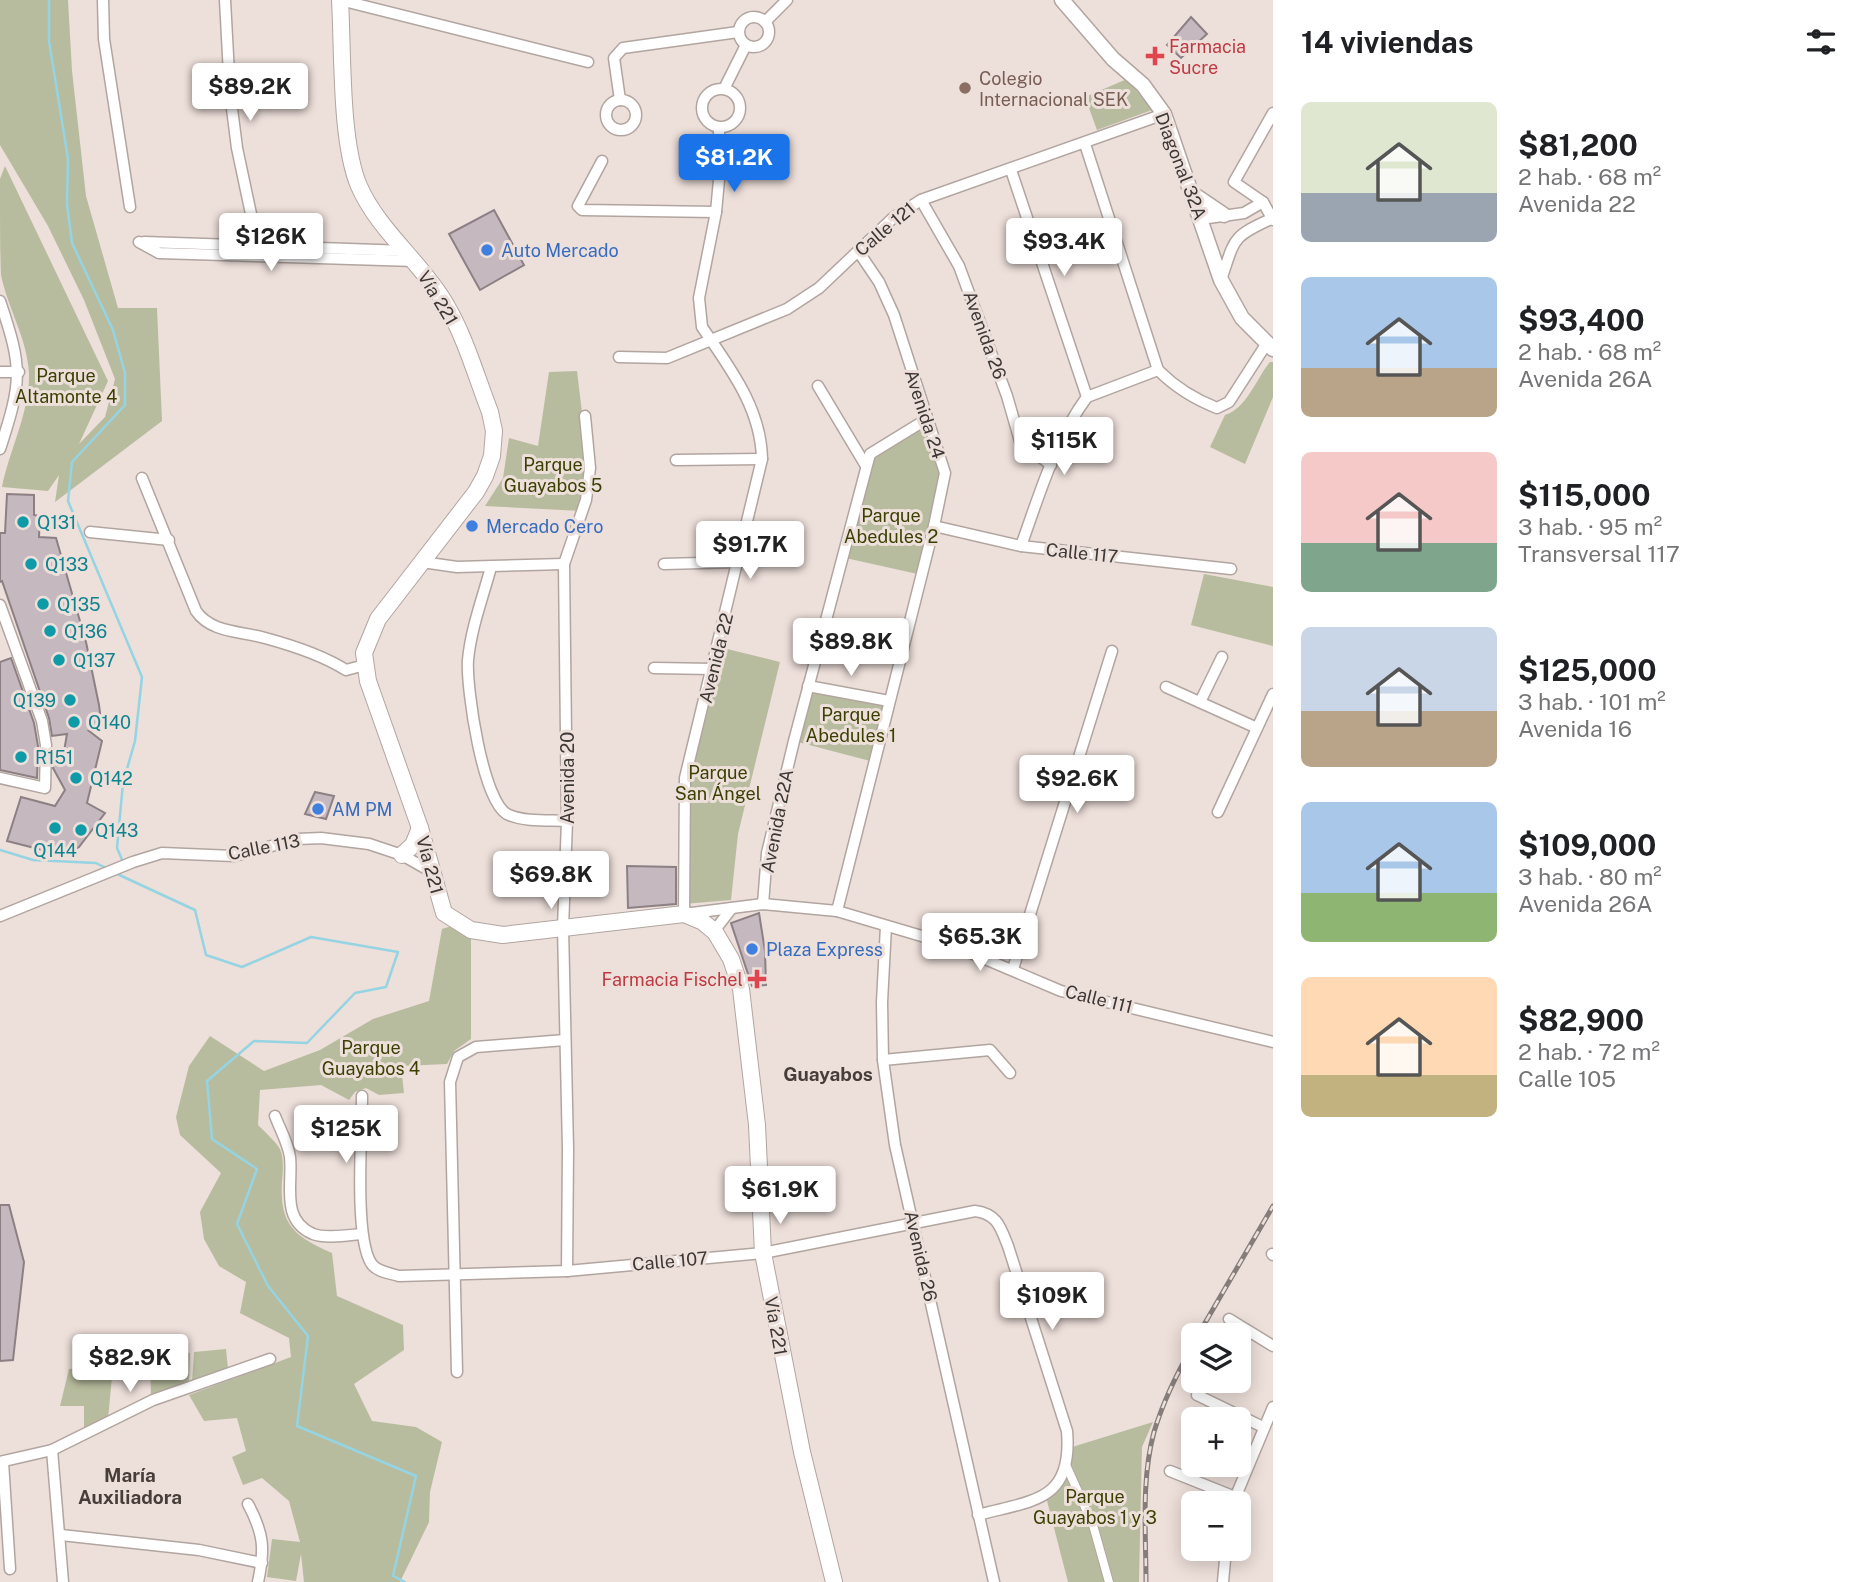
<!DOCTYPE html>
<html lang="es">
<head>
<meta charset="utf-8">
<style>
  :root { --surface:#fff; --page:#f2f2f2; --text:#202124; --muted:#757577; --accent:#1a73e8 }
  body { margin:0; font-family:"Public Sans",sans-serif; background:var(--page); color:var(--text); height:100vh; display:flex; flex-direction:column; font-size:26px; white-space:nowrap }
  * { box-sizing:border-box; margin:0 }
  p { font-size:23px; color:var(--muted) }
  .icon { flex:none; width:38px; height:38px; fill:none; stroke:currentColor; stroke-width:2; stroke-linecap:round; stroke-linejoin:round }
  .map { position:relative; flex:1; overflow:hidden }
  .drawer { display:flex; flex-direction:column; background:var(--surface); width:595px }
  .drawer>* { flex:none }
  .tools { position:absolute; left:1181px; top:1323px; display:grid; gap:14px }
  .tools a { display:grid; place-items:center; width:70px; height:70px; border-radius:10px; background:var(--surface); box-shadow:0 4px 18px #0003; font-size:35px }
  .price { position:absolute; translate:-50% -60px; padding:0 16px; border-radius:7px; background:#fff; color:#222; font-size:23px; line-height:46px; filter:drop-shadow(0 2px 4px #0008) }
  .price::after { content:''; position:absolute; left:50%; top:42px; width:21px; height:16px; margin-left:-10px; background:inherit; clip-path:polygon(0 0,100% 0,50% 100%) }
  .price.on { background:var(--accent); color:#fff }
  ul { padding:0; list-style:none }
  li { display:flex; align-items:center; gap:21px; height:175px; padding:0 28px }
  li span { display:grid; place-items:center; flex:none; width:196px; height:140px; border-radius:10px; color:#555 }
  li>.icon { margin-inline-start:auto }
  span .icon { width:84px; height:84px; fill:#fffc; stroke-width:1 }
  li b { font-size:30px }
  h2 { display:flex; justify-content:space-between; align-items:center; height:84px; padding:0 28px; font-size:30px }
  main { display:flex; flex:1; min-height:0 }
  .map>svg:first-child { display:block }
  .green { fill:#b8bc9e }
  .lines { fill:none; stroke-linecap:round; stroke-linejoin:round }
  .stream { stroke:#94d4e3; stroke-width:2.5 }
  .building { fill:#c5b8be; stroke:#8c8085; stroke-width:2 }
  .pedestrian-casing { stroke:#b2a5a0; stroke-width:10 }
  .minor-casing { stroke:#b2a5a0; stroke-width:13 }
  .tertiary-casing { stroke:#b2a5a0; stroke-width:17 }
  .secondary-casing { stroke:#b2a5a0; stroke-width:18 }
  .pedestrian { stroke:#fff; stroke-width:8 }
  .minor { stroke:#fff; stroke-width:10 }
  .tertiary { stroke:#fff; stroke-width:14 }
  .secondary { stroke:#fff; stroke-width:16 }
  .rail-casing { stroke:#857d79; stroke-width:5 }
  .rail { stroke:#eddfda; stroke-width:2.5; stroke-dasharray:8; stroke-linecap:butt }
  .health-dot { fill:#e0444e; stroke:#eddfda; stroke-width:2.5 }
  .education-dot { fill:#8d6e63; stroke:#eddfda; stroke-width:2.5 }
  .shop-dot { fill:#3f7fe0; stroke:#eddfda; stroke-width:2.5 }
  .culture-dot { fill:#0f9aa8; stroke:#eddfda; stroke-width:2.5 }
  .labels { text-anchor:middle; dominant-baseline:central; stroke-width:6; stroke-linejoin:round; paint-order:stroke }
  .health-label { font-size:18px; fill:#be3a42; stroke:#eddfda; text-anchor:start }
  .education-label { font-size:18px; fill:#785e54; stroke:#eddfda; text-anchor:start }
  .street-label { font-size:18px; fill:#3d3836; stroke:#eddfda }
  .shop-label { font-size:18px; fill:#366cbe; stroke:#eddfda; text-anchor:start }
  .park-label { font-size:18px; fill:#3c4002; stroke:#eddfda }
  .culture-label { font-size:18px; fill:#0d838f; stroke:#eddfda; text-anchor:start }
  .neighbourhood-label { font-size:19px; font-weight:bold; fill:#483e39; stroke:#eddfda }
</style>
</head>
<body>
<main>
<div class="map">
<svg width="1273" height="1582" viewBox="0 0 1273 1582">
  <rect width="100%" height="100%" fill="#eddfda"/>
  <!-- green -->
  <g class="green">
    <path d="M 0,0 L 68,0 L 72,71 L 86,196 L 118,308 L 157,308 L 162,421 L 55,502 L 59,475 L 48,491 L 2,487 C 10,448 30,412 29,373 C 27,338 8,309 1,275 C 0,253 0,204 0,179 L 5,166 L 108,381 L 79,444 L 105,417 L 115,379 L 84,300 L 48,226 L 0,145 Z"/>
    <path d="M 1127,79 L 1152,110 L 1097,130 L 1085,97 Z"/>
    <path d="M 1270,362 L 1273,362 L 1273,397 L 1245,464 L 1210,447 L 1225,415 C 1247,408 1256,379 1270,362 Z"/>
    <path d="M 577,371 L 589,471 L 581,511 L 485,506 L 503,478 L 509,438 L 538,446 L 549,372 Z"/>
    <path d="M 927,419 L 945,473 L 922,575 L 841,557 L 870,454 Z"/>
    <path d="M 1204,574 L 1273,587 L 1273,646 L 1191,625 Z"/>
    <path d="M 723,648 L 780,662 L 738,834 L 731,900 L 684,904 L 685,778 Z"/>
    <path d="M 808,686 L 889,701 L 874,762 L 794,741 Z"/>
    <path d="M 455,925 L 471,938 L 471,1039 L 454,1051 L 447,1064 L 401,1066 L 404,1093 L 379,1095 L 366,1088 L 355,1092 L 349,1100 L 321,1085 L 260,1090 L 258,1125 C 265,1132 275,1141 280,1149 C 284,1158 283,1172 282,1181 C 279,1225 295,1237 332,1253 L 337,1296 L 403,1325 L 404,1350 L 354,1384 L 372,1421 L 416,1427 L 442,1442 L 430,1492 L 429,1522 L 400,1582 L 304,1582 L 301,1554 L 296,1581 L 267,1577 L 272,1539 L 300,1542 L 289,1501 L 262,1478 L 243,1485 L 232,1457 L 246,1451 L 237,1418 L 204,1421 L 189,1395 L 291,1357 L 289,1338 L 240,1313 L 246,1282 L 219,1266 L 204,1239 L 200,1212 L 221,1173 L 180,1135 L 176,1117 L 189,1066 L 210,1036 L 264,1071 L 320,1050 L 373,1019 L 429,1001 L 442,929 Z"/>
    <path d="M 226,1349 L 228,1369 L 192,1383 L 194,1352 Z"/>
    <path d="M 190,1353 L 189,1383 L 151,1397 L 150,1357 Z"/>
    <path d="M 113,1366 L 108,1419 L 84,1431 L 84,1406 L 60,1406 L 69,1369 Z"/>
    <path d="M 1153,1422 L 1142,1447 L 1139,1582 L 1068,1582 L 1046,1497 L 1069,1448 Z"/>
  </g>
  <g class="lines">
    <!-- stream -->
    <g class="stream">
      <path d="M 49,0 L 49,41 L 68,159 L 67,204 L 72,243 L 113,330 L 125,373 L 125,405 L 72,462 L 68,501 L 142,677 L 135,741 L 123,783 L 117,848 L 123,862"/>
      <path d="M 0,850 L 33,860 L 96,863 L 106,868"/>
      <path d="M 115,873 L 195,910 L 206,955 L 242,967 L 311,937 L 398,952 L 386,987 L 355,993 L 307,1043 L 254,1041 L 207,1081 L 212,1139 L 257,1169 L 237,1224 L 268,1286 L 308,1336 L 297,1426 L 416,1476 L 393,1576 L 405,1582"/>
    </g>
  </g>
  <!-- building -->
  <g class="building">
    <path d="M 1191,17 L 1207,34 L 1181,58 L 1167,45 Z"/>
    <path d="M 494,210 L 524,265 L 480,290 L 449,234 Z"/>
    <path d="M 7,494 L 34,495 L 34,515 L 40,516 L 39,537 L 56,538 L 86,642 L 99,705 L 102,729 L 89,731 L 102,741 L 87,803 L 105,813 L 79,847 L 72,851 L 54,853 L 7,841 L 21,797 L 55,806 L 65,790 L 53,768 L 56,756 L 63,757 L 67,734 L 52,736 L 49,718 L 2,581 L 0,582 L 0,533 L 5,533 Z"/>
    <path d="M 11,658 L 34,723 L 38,746 L 37,778 L 0,770 L 0,662 Z"/>
    <path d="M 315,792 L 334,796 L 326,819 L 305,814 Z"/>
    <path d="M 627,866 L 676,867 L 676,904 L 628,908 Z"/>
    <path d="M 759,913 L 765,951 L 766,985 L 752,986 L 731,923 Z"/>
    <path d="M 0,1205 L 9,1205 L 24,1262 L 13,1360 L 0,1361 Z"/>
  </g>
  <g class="lines">
    <defs>
      <path id="pedestrian" d="M 1066,1465 L 1093,1525 L 1109,1582"/>
      <g id="minor">
        <path d="M 103,0 L 104,39 L 130,207"/>
        <path d="M 225,0 L 230,93 L 237,148 L 258,247"/>
        <path d="M 340,0 L 588,62"/>
        <circle cx="754" cy="32" r="15"/>
        <path d="M 765,22 L 787,0"/>
        <circle cx="721" cy="108" r="19"/>
        <path d="M 724,89 L 746,45"/>
        <path d="M 620,100 L 614,58 L 623,48 L 738,32"/>
        <circle cx="621" cy="115" r="15"/>
        <path d="M 1273,113 L 1234,182 L 1263,202 L 1273,220"/>
        <path d="M 719,128 L 719,180 L 716,212 L 699,298 L 702,327 C 730,368 761,408 762,459 L 685,778 L 684,914 L 763,904 L 837,911 L 952,945 L 1061,991 L 1273,1042"/>
        <path d="M 1085,144 L 1158,370"/>
        <path d="M 602,161 L 578,206 L 582,210 L 716,212"/>
        <path d="M 1011,170 L 1087,397"/>
        <path d="M 921,200 L 959,266 L 1007,396 L 1020,441 L 1051,465"/>
        <path d="M 1201,219 L 1244,213 L 1263,202"/>
        <path d="M 139,242 L 159,253 L 415,261"/>
        <path d="M 144,242 L 407,251"/>
        <path d="M 1221,280 C 1235,239 1231,237 1271,219"/>
        <path d="M 0,301 C 23,369 22,381 0,449"/>
        <path d="M 619,357 L 667,358 L 787,309 L 819,288 L 894,217 L 921,200 L 1164,114"/>
        <path d="M 0,372 L 19,372"/>
        <path d="M 818,386 L 866,466"/>
        <path d="M 1087,397 L 1158,370 C 1176,388 1194,399 1217,408 L 1229,402 L 1267,343"/>
        <path d="M 676,460 L 762,459"/>
        <path d="M 142,478 L 196,611 C 211,633 241,631 265,638 C 291,645 322,655 346,670 L 365,665"/>
        <path d="M 934,526 L 1021,546 L 1231,569"/>
        <path d="M 90,532 L 169,540"/>
        <path d="M 1021,546 C 1039,496 1055,440 1087,397"/>
        <path d="M 422,562 L 457,567 L 564,564"/>
        <path d="M 664,564 L 739,562"/>
        <path d="M 491,567 C 483,597 471,628 468,660 C 466,687 483,806 509,815 C 526,822 549,820 567,821"/>
        <path d="M 0,605 L 42,721 L 46,745 L 45,788 L 0,778"/>
        <path d="M 654,668 L 713,669"/>
        <path d="M 808,686 L 889,701"/>
        <path d="M 1166,687 L 1257,728"/>
        <path d="M 1200,702 L 1222,657"/>
        <path d="M 1218,812 L 1273,694"/>
        <path d="M 763,904 L 767,853 L 794,741 L 870,454 L 927,419"/>
        <path d="M 837,911 L 934,526 L 945,473 L 894,315 L 879,282 L 858,251"/>
        <path d="M 0,916 L 133,862 L 162,853 L 234,856 L 298,839 L 321,838 L 369,844 L 402,855 L 432,872"/>
        <path d="M 886,926 L 882,1002 L 883,1060 L 895,1145 L 994,1582"/>
        <path d="M 714,931 L 732,908"/>
        <path d="M 1013,969 L 1112,651"/>
        <path d="M 883,1060 L 990,1050 L 1010,1073"/>
        <path d="M 362,1096 C 362,1132 354,1236 371,1263 C 376,1272 390,1273 399,1276 L 567,1271 L 763,1253 L 975,1211 C 997,1214 1000,1226 1008,1246 L 1067,1431 C 1073,1502 1033,1500 978,1515"/>
        <path d="M 275,1116 C 280,1129 288,1143 290,1157 C 293,1184 280,1220 313,1234 C 326,1239 349,1235 362,1234"/>
        <path d="M 1272,1254 L 1273,1255"/>
        <path d="M 567,1271 L 568,1149 L 563,928 L 567,821 L 564,564 L 586,500 L 590,468 L 585,416"/>
        <path d="M 1229,1319 L 1273,1346"/>
        <path d="M 457,1372 L 450,1082 L 458,1057 L 476,1047 L 565,1040"/>
        <path d="M 1197,1395 L 1263,1427"/>
        <path d="M 52,1450 L 63,1582"/>
        <path d="M 0,1462 L 52,1450 L 153,1400 L 270,1359"/>
        <path d="M 3,1462 L 10,1569"/>
        <path d="M 1170,1471 L 1235,1497"/>
        <path d="M 1233,1503 L 1273,1407"/>
        <path d="M 248,1504 C 264,1534 265,1549 258,1582"/>
        <path d="M 61,1535 L 199,1550 L 262,1563"/>
        <path d="M 1223,1582 L 1226,1549"/>
      </g>
      <g id="tertiary">
        <path d="M 1062,0 L 1113,59 L 1143,85 L 1164,114 L 1221,280 L 1242,318 L 1273,349"/>
        <path d="M 1193,194 L 1224,215"/>
      </g>
      <g id="secondary">
        <path d="M 340,0 C 343,51 340,142 359,186 C 378,230 421,262 445,303 C 465,336 476,376 490,412 L 494,431 L 492,456 L 485,476 L 476,492 L 378,619 L 364,653 L 368,681 L 420,828 L 444,913 L 471,930 L 503,935 L 684,914 L 703,922 L 715,932 L 731,959 L 741,989 L 757,1125 L 763,1253 L 802,1452 L 834,1582"/>
        <path d="M 402,855 L 413,845 L 420,828"/>
      </g>
    </defs>
    <!-- pedestrian casing -->
    <use href="#pedestrian" class="pedestrian-casing"/>
    <!-- minor casing -->
    <use href="#minor" class="minor-casing"/>
    <!-- tertiary casing -->
    <use href="#tertiary" class="tertiary-casing"/>
    <!-- secondary casing -->
    <use href="#secondary" class="secondary-casing"/>
    <!-- pedestrian -->
    <use href="#pedestrian" class="pedestrian"/>
    <!-- minor -->
    <use href="#minor" class="minor"/>
    <!-- tertiary -->
    <use href="#tertiary" class="tertiary"/>
    <!-- secondary -->
    <use href="#secondary" class="secondary"/>
    <defs>
      <g id="rail">
        <path d="M 1198,1335 L 1273,1206"/>
        <path d="M 1146,1582 C 1146,1533 1141,1480 1154,1432 C 1163,1402 1178,1371 1194,1344"/>
      </g>
    </defs>
    <!-- rail casing -->
    <use href="#rail" class="rail-casing"/>
    <!-- rail -->
    <use href="#rail" class="rail"/>
  </g>
  <!-- markers -->
  <g class="health-dot">
    <path d="M1151.5 45.5h7v7h7v7h-7v7h-7v-7h-7v-7h7z"/>
    <path d="M753.5 968.5h7v7h7v7h-7v7h-7v-7h-7v-7h7z"/>
  </g>
  <circle class="education-dot" cx="965" cy="88" r="7"/>
  <g class="shop-dot">
    <circle cx="487" cy="250" r="7"/>
    <circle cx="472" cy="526" r="7"/>
    <circle cx="318" cy="809" r="7"/>
    <circle cx="752" cy="949" r="7"/>
  </g>
  <g class="culture-dot">
    <circle cx="23" cy="522" r="7"/>
    <circle cx="31" cy="564" r="7"/>
    <circle cx="43" cy="604" r="7"/>
    <circle cx="50" cy="631" r="7"/>
    <circle cx="59" cy="660" r="7"/>
    <circle cx="70" cy="700" r="7"/>
    <circle cx="74" cy="722" r="7"/>
    <circle cx="21" cy="757" r="7"/>
    <circle cx="76" cy="778" r="7"/>
    <circle cx="55" cy="828" r="7"/>
    <circle cx="81" cy="830" r="7"/>
  </g>
  <g class="labels">
    <!-- health labels -->
    <g class="health-label">
      <text x="1169" y="46">Farmacia<tspan x="1169" dy="21">Sucre</tspan></text>
      <text x="743" y="979" text-anchor="end">Farmacia Fischel</text>
    </g>
    <!-- education labels -->
    <g class="education-label">
      <text x="979" y="78">Colegio<tspan x="979" dy="21">Internacional SEK</tspan></text>
    </g>
    <!-- street labels -->
    <g class="street-label">
      <text transform="translate(1181 166) rotate(69)">Diagonal 32A</text>
      <text transform="translate(885 229) rotate(-40)">Calle 121</text>
      <text transform="translate(438 298) rotate(59)">Vía 221</text>
      <text transform="translate(985 335) rotate(70)">Avenida 26</text>
      <text transform="translate(925 414) rotate(72)">Avenida 24</text>
      <text transform="translate(1082 553) rotate(6)">Calle 117</text>
      <text transform="translate(716 658) rotate(-76)">Avenida 22</text>
      <text transform="translate(567 778) rotate(-90)">Avenida 20</text>
      <text transform="translate(777 821) rotate(-79)">Avenida 22A</text>
      <text transform="translate(264 847) rotate(-11)">Calle 113</text>
      <text transform="translate(430 865) rotate(75)">Vía 221</text>
      <text transform="translate(1099 999) rotate(14)">Calle 111</text>
      <text transform="translate(921 1256) rotate(77)">Avenida 26</text>
      <text transform="translate(670 1261) rotate(-5)">Calle 107</text>
      <text transform="translate(776 1326) rotate(80)">Vía 221</text>
    </g>
    <!-- shop labels -->
    <g class="shop-label">
      <text x="501" y="250">Auto Mercado</text>
      <text x="486" y="526">Mercado Cero</text>
      <text x="332" y="809">AM PM</text>
      <text x="766" y="949">Plaza Express</text>
    </g>
    <!-- park labels -->
    <g class="park-label">
      <text x="66" y="375">Parque<tspan x="66" dy="21">Altamonte 4</tspan></text>
      <text x="553" y="464">Parque<tspan x="553" dy="21">Guayabos 5</tspan></text>
      <text x="891" y="515">Parque<tspan x="891" dy="21">Abedules 2</tspan></text>
      <text x="851" y="714">Parque<tspan x="851" dy="21">Abedules 1</tspan></text>
      <text x="718" y="772">Parque<tspan x="718" dy="21">San Ángel</tspan></text>
      <text x="371" y="1047">Parque<tspan x="371" dy="21">Guayabos 4</tspan></text>
      <text x="1095" y="1496">Parque<tspan x="1095" dy="21">Guayabos 1 y 3</tspan></text>
    </g>
    <!-- culture labels -->
    <g class="culture-label">
      <text x="37" y="522">Q131</text>
      <text x="45" y="564">Q133</text>
      <text x="57" y="604">Q135</text>
      <text x="64" y="631">Q136</text>
      <text x="73" y="660">Q137</text>
      <text x="56" y="700" text-anchor="end">Q139</text>
      <text x="88" y="722">Q140</text>
      <text x="35" y="757">R151</text>
      <text x="90" y="778">Q142</text>
      <text x="95" y="830">Q143</text>
      <text x="55" y="850" text-anchor="middle">Q144</text>
    </g>
    <!-- neighbourhood labels -->
    <g class="neighbourhood-label">
      <text x="828" y="1074">Guayabos</text>
      <text x="130" y="1475">María<tspan x="130" dy="22">Auxiliadora</tspan></text>
    </g>
  </g>
</svg>
<div class="tools">
<a><svg class="icon" aria-label="layers" viewBox="0 0 24 24"><path d="M12 4l9 5-9 5-9-5zM3 14l9 5 9-5"/></svg></a>
<a>+</a>
<a>−</a>
</div>
<b class="price" style="left:250px;top:123px">$89.2K</b>
<b class="price on" style="left:734px;top:194px">$81.2K</b>
<b class="price" style="left:271px;top:273px">$126K</b>
<b class="price" style="left:1064px;top:278px">$93.4K</b>
<b class="price" style="left:1064px;top:477px">$115K</b>
<b class="price" style="left:750px;top:581px">$91.7K</b>
<b class="price" style="left:851px;top:678px">$89.8K</b>
<b class="price" style="left:1077px;top:815px">$92.6K</b>
<b class="price" style="left:551px;top:911px">$69.8K</b>
<b class="price" style="left:980px;top:973px">$65.3K</b>
<b class="price" style="left:346px;top:1165px">$125K</b>
<b class="price" style="left:780px;top:1226px">$61.9K</b>
<b class="price" style="left:1052px;top:1332px">$109K</b>
<b class="price" style="left:130px;top:1394px">$82.9K</b>
</div>
<section class="drawer">
<h2>14 viviendas<svg class="icon" aria-label="filters" viewBox="0 0 24 24"><path d="M4 7h16M4 17h16"/><circle cx="9" cy="7" r="2"/><circle cx="15" cy="17" r="2"/></svg></h2>
<ul>
<li><span style="background:linear-gradient(#dfe7d0 65%,#9aa5b1 0)"><svg class="icon" aria-label="home" viewBox="0 0 24 24"><path d="M3 11l9-7 9 7M6 9v11h12V9"/></svg></span><div><b>$81,200</b><p>2 hab. · 68 m²</p><p>Avenida 22</p></div></li>
<li><span style="background:linear-gradient(#a9c7e8 65%,#b9a48a 0)"><svg class="icon" aria-label="home" viewBox="0 0 24 24"><path d="M3 11l9-7 9 7M6 9v11h12V9"/></svg></span><div><b>$93,400</b><p>2 hab. · 68 m²</p><p>Avenida 26A</p></div></li>
<li><span style="background:linear-gradient(#f6c9c9 65%,#7fa58c 0)"><svg class="icon" aria-label="home" viewBox="0 0 24 24"><path d="M3 11l9-7 9 7M6 9v11h12V9"/></svg></span><div><b>$115,000</b><p>3 hab. · 95 m²</p><p>Transversal 117</p></div></li>
<li><span style="background:linear-gradient(#c9d6e8 60%,#b9a48a 0)"><svg class="icon" aria-label="home" viewBox="0 0 24 24"><path d="M3 11l9-7 9 7M6 9v11h12V9"/></svg></span><div><b>$125,000</b><p>3 hab. · 101 m²</p><p>Avenida 16</p></div></li>
<li><span style="background:linear-gradient(#a9c7e8 65%,#8fb573 0)"><svg class="icon" aria-label="home" viewBox="0 0 24 24"><path d="M3 11l9-7 9 7M6 9v11h12V9"/></svg></span><div><b>$109,000</b><p>3 hab. · 80 m²</p><p>Avenida 26A</p></div></li>
<li><span style="background:linear-gradient(#ffd9b3 70%,#c2b280 0)"><svg class="icon" aria-label="home" viewBox="0 0 24 24"><path d="M3 11l9-7 9 7M6 9v11h12V9"/></svg></span><div><b>$82,900</b><p>2 hab. · 72 m²</p><p>Calle 105</p></div></li>
</ul>
</section>
</main>
</body>
</html>
